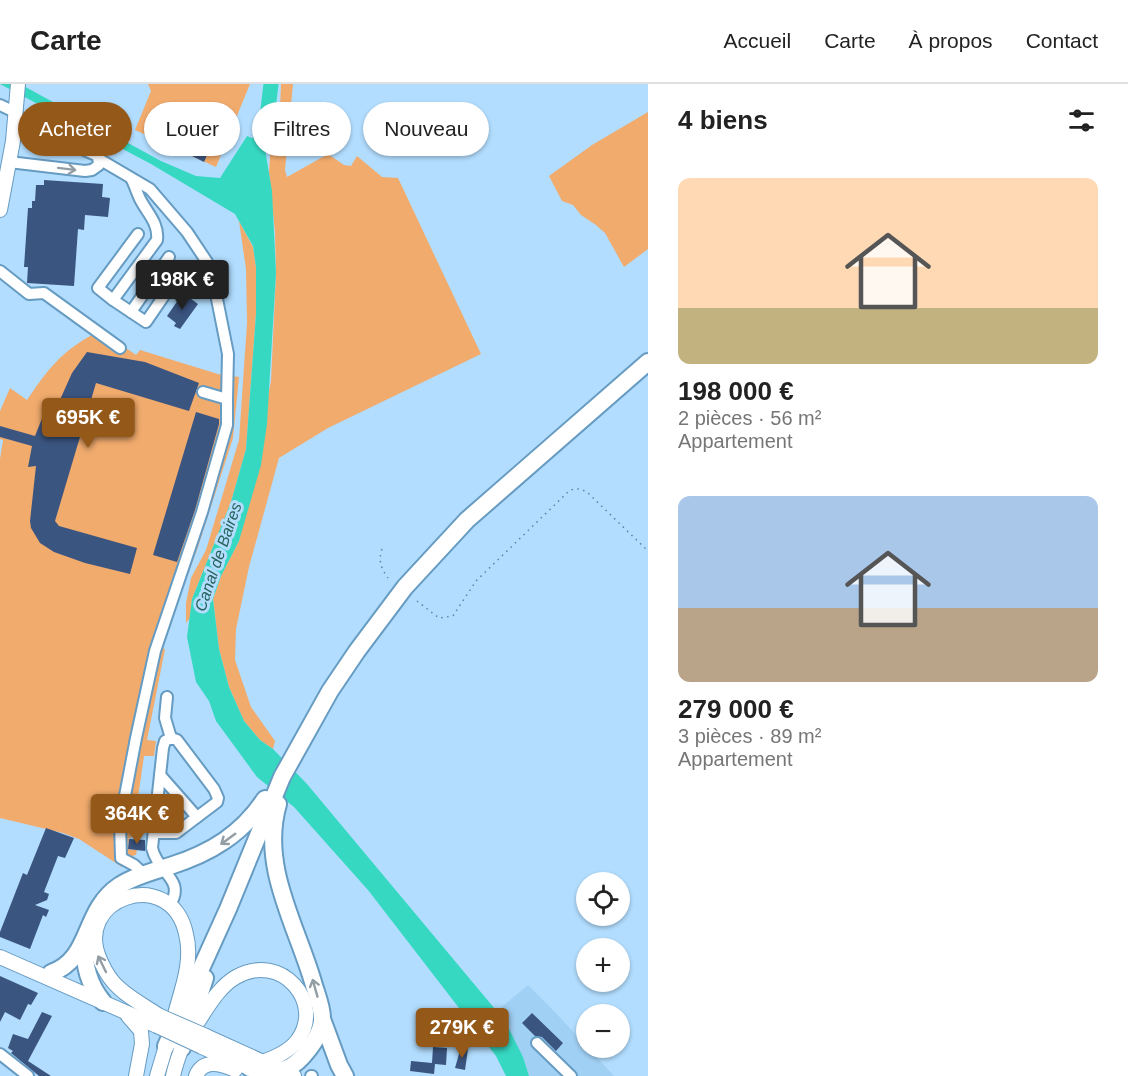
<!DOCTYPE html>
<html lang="fr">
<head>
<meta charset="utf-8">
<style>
  :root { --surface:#fff; --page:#f2f2f2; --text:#222; --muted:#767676; --line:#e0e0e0; --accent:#945819 }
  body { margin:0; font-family:Helvetica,sans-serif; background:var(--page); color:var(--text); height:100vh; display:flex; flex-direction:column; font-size:22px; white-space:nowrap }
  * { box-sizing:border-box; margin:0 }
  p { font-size:20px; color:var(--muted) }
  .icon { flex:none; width:33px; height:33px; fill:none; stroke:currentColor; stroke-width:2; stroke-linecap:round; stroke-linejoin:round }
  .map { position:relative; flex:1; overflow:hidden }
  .sheet { display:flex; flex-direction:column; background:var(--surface); width:480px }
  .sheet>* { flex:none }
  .guide { position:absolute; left:18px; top:18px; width:540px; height:54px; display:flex; gap:12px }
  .tools { position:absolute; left:576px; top:788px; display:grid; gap:12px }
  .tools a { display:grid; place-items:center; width:54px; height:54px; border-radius:50%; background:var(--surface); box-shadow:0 2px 4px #0004; font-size:30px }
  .price { position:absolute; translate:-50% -51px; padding:0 14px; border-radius:6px; background:var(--accent); color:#fff; font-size:20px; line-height:39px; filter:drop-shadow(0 2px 3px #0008) }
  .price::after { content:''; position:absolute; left:50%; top:36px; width:18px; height:14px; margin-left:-9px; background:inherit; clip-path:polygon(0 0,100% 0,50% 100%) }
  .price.selected { background:#222; color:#fff }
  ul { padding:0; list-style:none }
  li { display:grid; align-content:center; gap:12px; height:318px; padding:0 30px }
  li span { display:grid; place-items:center; height:186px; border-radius:12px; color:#555 }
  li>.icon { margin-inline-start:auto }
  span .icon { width:108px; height:108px; fill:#fffc; stroke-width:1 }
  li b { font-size:26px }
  h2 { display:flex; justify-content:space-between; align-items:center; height:72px; padding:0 30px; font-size:26px }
  .chip { padding:0 21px; border-radius:27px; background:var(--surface); box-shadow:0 2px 4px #0004; font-size:21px; line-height:54px }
  .chip.selected { background:var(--accent); color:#fff }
  header { display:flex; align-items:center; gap:36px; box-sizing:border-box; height:84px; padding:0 30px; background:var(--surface); border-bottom:2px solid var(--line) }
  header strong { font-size:28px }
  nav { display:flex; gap:33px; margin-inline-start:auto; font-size:21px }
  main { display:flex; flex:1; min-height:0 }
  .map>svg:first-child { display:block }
  .built { fill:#a1d0f5 }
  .green { fill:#f1ab6d }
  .water { fill:#37d8c2 }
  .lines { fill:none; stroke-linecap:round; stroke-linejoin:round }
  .river { stroke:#37d8c2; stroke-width:15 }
  .building { fill:#3b5581 }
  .minor-casing { stroke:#669bc2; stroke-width:14 }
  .major-casing { stroke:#669bc2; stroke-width:16 }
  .highway-casing { stroke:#669bc2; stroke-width:20 }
  .path { stroke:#62829a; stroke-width:1.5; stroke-dasharray:1.5 4.5; stroke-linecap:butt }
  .minor { stroke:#fff; stroke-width:10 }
  .major { stroke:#fff; stroke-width:14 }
  .highway { stroke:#fff; stroke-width:16 }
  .major-bridge-casing { stroke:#669bc2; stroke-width:16; stroke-linecap:butt }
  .major-bridge { stroke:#fff; stroke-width:14 }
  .oneway { stroke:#939da4 }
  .labels { text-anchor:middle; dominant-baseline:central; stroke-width:6; stroke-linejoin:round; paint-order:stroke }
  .water-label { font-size:16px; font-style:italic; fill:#246158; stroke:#b2ddfe }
</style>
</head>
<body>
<header>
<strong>Carte</strong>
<nav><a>Accueil</a><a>Carte</a><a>À propos</a><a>Contact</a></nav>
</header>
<main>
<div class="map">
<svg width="648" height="992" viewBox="0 0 648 992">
  <rect width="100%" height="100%" fill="#b2ddfe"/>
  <!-- built -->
  <path class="built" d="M 528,901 L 555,928 L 614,992 L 529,992 L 523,973 L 497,927 Z"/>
  <!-- green -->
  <g class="green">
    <path d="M 148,0 L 250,0 L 216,83 L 135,46 L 151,7 Z"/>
    <path d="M 281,0 L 293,0 L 285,86 L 287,93 L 328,70 L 344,81 L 351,82 L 357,72 L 382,93 L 398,94 L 481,270 L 328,344 L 279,374 L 249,483 L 236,545 L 235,576 L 251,623 L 275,657 L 273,665 L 260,656 L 244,637 L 229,603 L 219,565 L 213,515 L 221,492 L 239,457 L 271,297 L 276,189 L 275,149 L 269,88 L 270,72 L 280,26 Z"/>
    <path d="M 648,28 L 648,165 L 624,183 L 605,149 L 596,141 L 581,131 L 573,121 L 562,117 L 549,92 L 592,61 Z"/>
    <path d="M 239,137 L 253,163 L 256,183 L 256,230 L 246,365 L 231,418 L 192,515 L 190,534 L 186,539 L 186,519 L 191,494 L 206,466 L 239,356 L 247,239 L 246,185 Z"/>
    <path d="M 95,242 L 136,271 L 140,266 L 218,290 L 239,293 L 233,354 L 198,463 L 160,564 L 165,565 L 147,656 L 156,657 L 154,672 L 144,672 L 133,748 L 131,754 L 129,754 L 128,765 L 137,766 L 136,771 L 134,771 L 133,774 L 123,773 L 122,783 L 79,755 L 63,749 L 0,734 L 0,375 L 3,356 L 0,355 L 0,327 L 10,304 L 27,316 C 47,287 61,267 94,250 Z"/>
  </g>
  <!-- water -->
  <path class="water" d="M 0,0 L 20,0 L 161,77 L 196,92 L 220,94 L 247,52 L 264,59 L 272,107 L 276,189 L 267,340 L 261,381 L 239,457 L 221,492 L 213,515 L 219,565 L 229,603 L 244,637 L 260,656 L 273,665 L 307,700 L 505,937 L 523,973 L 529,992 L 506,992 L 496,972 L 368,806 L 294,723 L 257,693 L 216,637 L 209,617 L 196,598 L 187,553 L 192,515 L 231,418 L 246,365 L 256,230 L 256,183 L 253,162 L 235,130 L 151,80 Z"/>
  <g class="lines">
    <!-- river -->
    <path class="river" d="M 252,75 L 266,42 L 271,0"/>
  </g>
  <!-- building -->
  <g class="building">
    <path d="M 200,29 L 221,39 L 204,78 L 184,68 L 187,62 L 184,61 L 188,51 L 181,49 L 188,31 L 198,35 Z"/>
    <path d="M 44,96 L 103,100 L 102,113 L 110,114 L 108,133 L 85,131 L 84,146 L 78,145 L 74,202 L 27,199 L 28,183 L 24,183 L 28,124 L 32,124 L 32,117 L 35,117 L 36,101 L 44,101 Z"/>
    <path d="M 183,209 L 198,220 L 180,245 L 174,242 L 176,239 L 167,232 Z"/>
    <path d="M 87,268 L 145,278 L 199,299 L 189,327 L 96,299 L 55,437 L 59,442 L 137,464 L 130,490 L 85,479 L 54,468 L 40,459 L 31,444 L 30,437 L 36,382 L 28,383 L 32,362 L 0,353 L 0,342 L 35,352 L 43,332 L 50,338 L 72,289 Z"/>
    <path d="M 196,328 L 219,335 L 219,340 L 195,426 L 177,478 L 153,471 Z"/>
    <path d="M 46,744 L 74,754 L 65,774 L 58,772 L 44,808 L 49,810 L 47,816 L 35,821 L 49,826 L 46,833 L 43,831 L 30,865 L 0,853 L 0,848 L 23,789 L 27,791 Z"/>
    <path d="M 129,755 L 145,756 L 145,767 L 128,765 Z"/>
    <path d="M 0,892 L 38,909 L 31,921 L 28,920 L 20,936 L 5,928 L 0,938 Z"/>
    <path d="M 42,928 L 52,932 L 28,977 L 51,992 L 39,992 L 11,969 L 13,967 L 8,964 L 13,950 L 28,955 Z"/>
    <path d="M 532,929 L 563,959 L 556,967 L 542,953 L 535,952 L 522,939 Z"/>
    <path d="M 433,963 L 447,964 L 446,981 L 435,980 L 434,990 L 410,987 L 411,977 L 432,979 Z"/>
    <path d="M 461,963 L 468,965 L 465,986 L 455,984 Z"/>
  </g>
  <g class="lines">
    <defs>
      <g id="minor">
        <path d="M 0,21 L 17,29"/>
        <path d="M 99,75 L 150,105 L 187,148 L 207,178 L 214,200 L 228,270 L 227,315 L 203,308"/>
        <path d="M 9,78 L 85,87 L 92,86 L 99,81 L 98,72 L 16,36"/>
        <path d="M 132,96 C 135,102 137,109 140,115 C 147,129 159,139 157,156 L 113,216 L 98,204 L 138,150"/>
        <path d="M 0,187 L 29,210 L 44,209 L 120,264"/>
        <path d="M 113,216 L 131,228 L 169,173"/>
        <path d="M 131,228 L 146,238 L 183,184"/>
        <path d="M 167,613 L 165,634 L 171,654"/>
        <path d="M 160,691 L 197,733"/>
        <path d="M 154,749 L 176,749 L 217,718 L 218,714 L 214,705 L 177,656 L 171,654 L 165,657 L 163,664 L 152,764 C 158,790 186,795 170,821"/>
        <path d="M 145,791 L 134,781 L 121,774 L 120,738 L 136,654 L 155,567 L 202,428 L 227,341 L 227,315"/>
        <path d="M 537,959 L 571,992"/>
        <path d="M 0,970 L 28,992"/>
        <path d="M 311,992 L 312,992"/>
      </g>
      <g id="major">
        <path d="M 0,126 L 13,57 L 18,0"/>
        <path d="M 0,873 L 157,942"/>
        <path d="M 128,932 L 141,947 L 142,960 L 136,992"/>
        <path d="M 160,932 C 146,923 131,915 119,904 C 111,897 105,887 101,878 C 70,814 171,780 186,850 C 193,877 182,904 175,930"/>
        <path d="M 206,952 L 294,992"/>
        <path d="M 202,963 L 258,988"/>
        <path d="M 157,992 L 169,952"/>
        <path d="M 173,992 C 175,983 178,974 181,966 C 186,953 196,942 203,930 C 212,916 222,901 236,893 C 281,867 326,919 297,957 C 288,968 276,973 262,978"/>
        <path d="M 196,992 C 203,974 222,980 235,986"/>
      </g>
      <g id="highway">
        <path d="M 83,859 C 85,882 88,900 103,918"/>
        <path d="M 51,889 C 92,875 82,827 119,802 C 134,792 154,787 170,782 C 211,769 242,750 265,715"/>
        <path d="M 322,935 L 339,981 L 345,992"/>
        <path d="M 166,962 L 228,825 L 282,693 L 330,607 L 357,567 L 405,503 L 467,436 L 648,278"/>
        <path d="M 182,964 L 205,894"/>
        <path d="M 250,984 C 259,984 273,988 282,986 C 299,983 323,951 322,934 C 322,922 316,909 313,898 C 296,840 260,782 278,720"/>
      </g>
    </defs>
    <!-- minor casing -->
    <use href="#minor" class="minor-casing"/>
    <!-- major casing -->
    <use href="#major" class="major-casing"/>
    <!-- highway casing -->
    <use href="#highway" class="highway-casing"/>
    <!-- path -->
    <g class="path">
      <path d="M 382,465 C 378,477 381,484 388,494"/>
      <path d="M 417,517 L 439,534 L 453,532 L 476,497 L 570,406 C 578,404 582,405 588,409 L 648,467"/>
    </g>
    <!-- minor -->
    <use href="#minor" class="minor"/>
    <!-- major -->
    <use href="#major" class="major"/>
    <!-- highway -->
    <use href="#highway" class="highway"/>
    <defs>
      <g id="major-bridge">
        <path d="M 160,932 L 206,952"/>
        <path d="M 157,942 L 202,963"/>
      </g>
    </defs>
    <!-- major-bridge casing -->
    <use href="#major-bridge" class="major-bridge-casing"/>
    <!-- major-bridge -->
    <use href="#major-bridge" class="major-bridge"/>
  </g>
  <!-- one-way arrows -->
  <defs><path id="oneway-shaft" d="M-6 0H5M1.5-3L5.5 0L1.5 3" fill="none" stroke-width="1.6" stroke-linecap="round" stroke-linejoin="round" transform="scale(1.5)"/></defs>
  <g class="oneway">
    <use href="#oneway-shaft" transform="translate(67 85) rotate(7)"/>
    <use href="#oneway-shaft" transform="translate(228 755) rotate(144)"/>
    <use href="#oneway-shaft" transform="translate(102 880) rotate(-116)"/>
    <use href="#oneway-shaft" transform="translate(315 904) rotate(-106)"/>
  </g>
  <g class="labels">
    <!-- water labels -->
    <g class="water-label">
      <text transform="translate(218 473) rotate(-71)">Canal de Baires</text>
    </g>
  </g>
</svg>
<div class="tools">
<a><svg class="icon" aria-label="locate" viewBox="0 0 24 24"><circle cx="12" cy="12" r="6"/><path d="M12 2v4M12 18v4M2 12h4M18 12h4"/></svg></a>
<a>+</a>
<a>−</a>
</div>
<b class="price selected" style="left:182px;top:227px">198K €</b>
<b class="price" style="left:88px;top:365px">695K €</b>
<b class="price" style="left:137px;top:761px">364K €</b>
<b class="price" style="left:462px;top:975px">279K €</b>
<div class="guide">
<a class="chip selected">Acheter</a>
<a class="chip">Louer</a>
<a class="chip">Filtres</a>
<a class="chip">Nouveau</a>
</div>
</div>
<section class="sheet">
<h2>4 biens<svg class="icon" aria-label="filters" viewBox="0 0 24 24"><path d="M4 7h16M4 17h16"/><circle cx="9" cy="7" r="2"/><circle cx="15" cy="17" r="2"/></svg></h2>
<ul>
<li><span style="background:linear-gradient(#ffd9b3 70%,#c2b280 0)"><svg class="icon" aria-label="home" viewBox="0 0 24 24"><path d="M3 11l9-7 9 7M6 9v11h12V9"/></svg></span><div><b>198 000 €</b><p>2 pièces · 56 m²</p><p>Appartement</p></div></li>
<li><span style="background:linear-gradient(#a9c7e8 60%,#b9a48a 0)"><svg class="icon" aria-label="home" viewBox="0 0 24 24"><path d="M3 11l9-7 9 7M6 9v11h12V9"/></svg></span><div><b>279 000 €</b><p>3 pièces · 89 m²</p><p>Appartement</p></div></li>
</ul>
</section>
</main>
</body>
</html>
